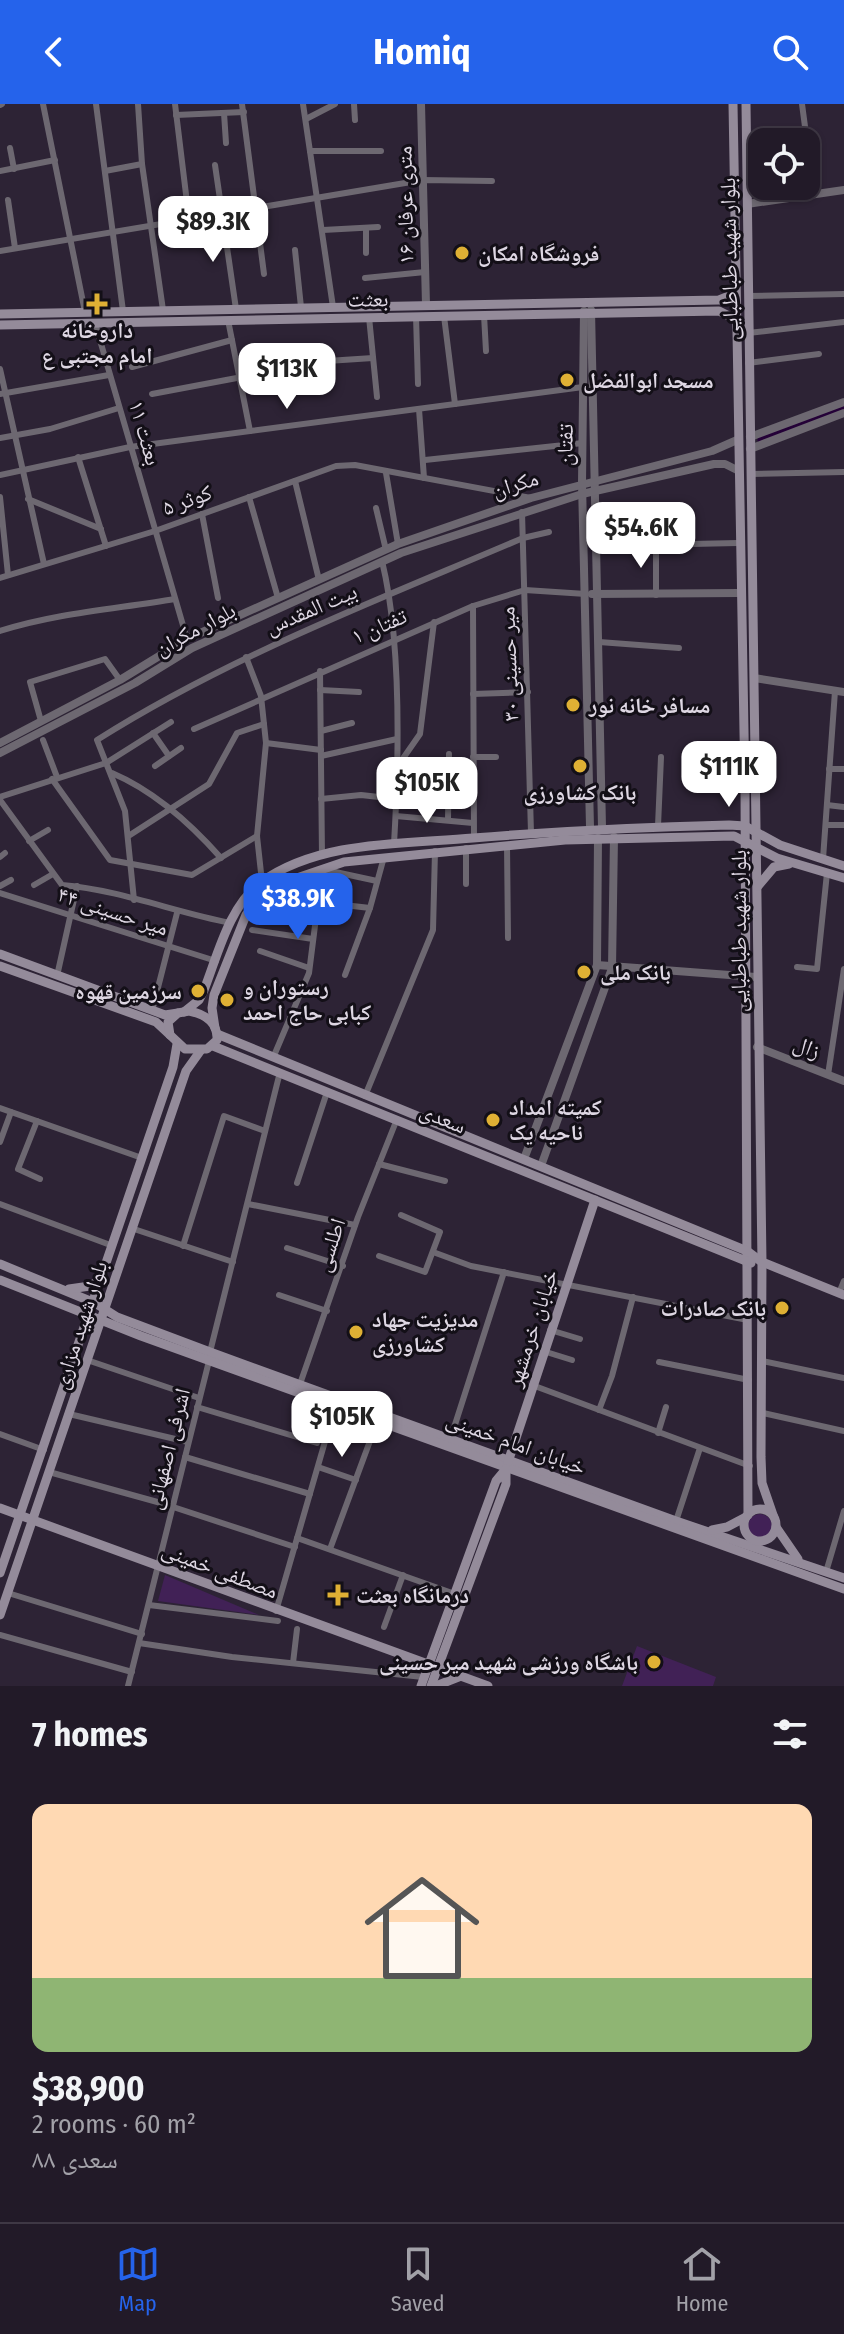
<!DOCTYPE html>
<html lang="en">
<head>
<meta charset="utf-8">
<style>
  :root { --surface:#221a28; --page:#2a2330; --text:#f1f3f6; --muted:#a2a1a8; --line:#3f3845; --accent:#2563eb }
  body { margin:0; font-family:"Fira Sans Condensed","Noto Naskh Arabic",sans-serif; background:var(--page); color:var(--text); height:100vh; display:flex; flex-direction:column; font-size:30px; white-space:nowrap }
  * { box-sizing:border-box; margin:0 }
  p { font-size:26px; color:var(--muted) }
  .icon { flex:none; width:44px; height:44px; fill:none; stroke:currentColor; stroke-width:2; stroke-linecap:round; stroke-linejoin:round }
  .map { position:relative; height:1582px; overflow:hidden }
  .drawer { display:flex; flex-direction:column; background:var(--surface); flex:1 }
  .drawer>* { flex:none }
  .buttons { position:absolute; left:748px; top:24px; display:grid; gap:16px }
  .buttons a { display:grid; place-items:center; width:72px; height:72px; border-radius:16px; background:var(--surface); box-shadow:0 2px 6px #0004,0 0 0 2px var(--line); font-size:40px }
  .price { position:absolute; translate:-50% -68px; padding:0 18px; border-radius:16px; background:#fff; color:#222; font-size:26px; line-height:52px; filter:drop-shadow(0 2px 4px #0008) }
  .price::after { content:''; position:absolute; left:50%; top:48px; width:24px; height:18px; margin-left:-12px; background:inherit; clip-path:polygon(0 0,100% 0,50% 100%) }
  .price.current { background:var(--accent); color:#fff }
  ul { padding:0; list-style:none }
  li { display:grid; align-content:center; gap:16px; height:424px; padding:0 32px }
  li span { display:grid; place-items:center; height:248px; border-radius:16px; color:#555 }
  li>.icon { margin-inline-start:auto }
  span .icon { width:144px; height:144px; fill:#fffc; stroke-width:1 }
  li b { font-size:34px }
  h2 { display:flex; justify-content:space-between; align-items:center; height:96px; padding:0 32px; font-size:34px }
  header { display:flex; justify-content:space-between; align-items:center; height:104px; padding:0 32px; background:var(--accent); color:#fff; font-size:36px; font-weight:700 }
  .tab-bar { display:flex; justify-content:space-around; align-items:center; height:112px; border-top:2px solid var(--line); background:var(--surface); font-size:22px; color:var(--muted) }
  .tab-bar a { display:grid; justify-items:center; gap:4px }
  .tab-bar .current { color:var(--accent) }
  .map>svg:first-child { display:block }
  .green { fill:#412156 }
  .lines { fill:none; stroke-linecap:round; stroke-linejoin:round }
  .canal { stroke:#240137; stroke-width:7 }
  .minor { stroke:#6d6871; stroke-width:6 }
  .tertiary { stroke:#6d6871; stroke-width:8 }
  .secondary { stroke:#948b9a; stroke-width:9 }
  .poi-dot { fill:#dfb034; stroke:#130f17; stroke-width:3 }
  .labels { text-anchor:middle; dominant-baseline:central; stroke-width:6; stroke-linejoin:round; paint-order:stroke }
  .street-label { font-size:22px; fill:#ded7e3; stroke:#130f17 }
  .poi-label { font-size:22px; font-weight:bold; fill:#ded7e3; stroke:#130f17; text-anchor:start }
</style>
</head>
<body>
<header><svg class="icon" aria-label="back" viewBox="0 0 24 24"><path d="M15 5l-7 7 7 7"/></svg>Homiq<svg class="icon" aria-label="search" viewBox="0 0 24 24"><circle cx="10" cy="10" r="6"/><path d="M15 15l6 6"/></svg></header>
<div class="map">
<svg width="844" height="1582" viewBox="0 0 844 1582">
  <rect width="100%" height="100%" fill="#2d2335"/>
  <!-- green -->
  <g class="green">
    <circle cx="760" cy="1422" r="12"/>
    <path d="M 165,1471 L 259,1511 L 158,1497 Z"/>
    <path d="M 637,1542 L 716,1573 L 713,1582 L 622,1582 Z"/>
  </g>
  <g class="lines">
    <!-- canal -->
    <path class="canal" d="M 761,336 L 844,304"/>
    <!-- minor -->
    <g class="minor">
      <path d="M 43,0 L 85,208"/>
      <path d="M 96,0 L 123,207"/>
      <path d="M 138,0 L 142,60 L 163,206"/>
      <path d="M 175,0 L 189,115"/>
      <path d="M 242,0 L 264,170"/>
      <path d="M 303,0 L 333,203"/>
      <path d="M 354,0 L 355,16"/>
      <path d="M 802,0 L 814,90"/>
      <path d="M 0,1 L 2,0"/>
      <path d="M 224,9 L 226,39"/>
      <path d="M 176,11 L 244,8"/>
      <path d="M 306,15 L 335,0"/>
      <path d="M 10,44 L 14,65"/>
      <path d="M 310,47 L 381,47"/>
      <path d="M 215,61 L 236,205"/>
      <path d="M 0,67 L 55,56"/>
      <path d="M 105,67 L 142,60"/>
      <path d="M 8,96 L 15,144"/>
      <path d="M 323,126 L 378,123"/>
      <path d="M 295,146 L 301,203"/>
      <path d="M 0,147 L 423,76 L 492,77"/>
      <path d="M 366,149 L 366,124"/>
      <path d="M 365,174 L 425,168"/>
      <path d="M 748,192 L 844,190"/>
      <path d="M 484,211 L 486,247"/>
      <path d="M 416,212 L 418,280"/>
      <path d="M 444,212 L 455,300"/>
      <path d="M 369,213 L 377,293"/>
      <path d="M 228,216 L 250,327"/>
      <path d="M 95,219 L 187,535"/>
      <path d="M 748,229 L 844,218"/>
      <path d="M 748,259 L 819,250"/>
      <path d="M 306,261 L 308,276"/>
      <path d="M 132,263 L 232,236"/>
      <path d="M 0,265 L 44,460"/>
      <path d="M 0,290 L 109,271"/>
      <path d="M 152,290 L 327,257 L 373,254"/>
      <path d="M 419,305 L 424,374"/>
      <path d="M 0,334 L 50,325 L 119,304"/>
      <path d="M 78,353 L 106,442"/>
      <path d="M 425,356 L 583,339"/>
      <path d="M 386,369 L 398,440"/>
      <path d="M 750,370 L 844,368"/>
      <path d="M 0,371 L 130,343 L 583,283"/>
      <path d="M 295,377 L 319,476"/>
      <path d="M 0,393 L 8,471"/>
      <path d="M 249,393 L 278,494"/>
      <path d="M 28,395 L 101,425"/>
      <path d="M 376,404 L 386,446"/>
      <path d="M 522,408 L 531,729"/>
      <path d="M 202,410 L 218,494"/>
      <path d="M 656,441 L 656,491"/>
      <path d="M 597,442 L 738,439"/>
      <path d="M 382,457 C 402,539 399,655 394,740"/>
      <path d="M 0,474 L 155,427 L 336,362 L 355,361 L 531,394"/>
      <path d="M 473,502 L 474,734"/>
      <path d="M 0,527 C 57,509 116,505 175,495"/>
      <path d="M 599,538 L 679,544"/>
      <path d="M 246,553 L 261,592 L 266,639 L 257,732 L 262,778"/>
      <path d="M 320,567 L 322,752"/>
      <path d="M 320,586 L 359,588"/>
      <path d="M 473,590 L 528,588"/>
      <path d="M 41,617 L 30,578 L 105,555 L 120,576"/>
      <path d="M 194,625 L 473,502 L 525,486 L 586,490"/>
      <path d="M 321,627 L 352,619"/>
      <path d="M 153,629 L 169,652"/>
      <path d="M 43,636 L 57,673"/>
      <path d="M 266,639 L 321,646"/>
      <path d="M 321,652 L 397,635"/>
      <path d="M 473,653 L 496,653"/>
      <path d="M 155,662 L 181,644"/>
      <path d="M 397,663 L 420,630 L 434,518"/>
      <path d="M 829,665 L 844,665"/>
      <path d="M 112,669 C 154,687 191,720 221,754"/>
      <path d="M 52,675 L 110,756 L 192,771 L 257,732"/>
      <path d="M 707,682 L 745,684"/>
      <path d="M 0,693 L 106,659 L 171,618"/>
      <path d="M 321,695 L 361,691 L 397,695"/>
      <path d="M 0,696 L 62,781 C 120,786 174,808 231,819"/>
      <path d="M 827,701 L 844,703"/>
      <path d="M 396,712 L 473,719"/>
      <path d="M 448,716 L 449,650"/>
      <path d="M 826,721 L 844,721"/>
      <path d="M 658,722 L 661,653"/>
      <path d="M 130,731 L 209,680 L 237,629 L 264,620"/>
      <path d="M 29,737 L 48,726"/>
      <path d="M 507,741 L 508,834"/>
      <path d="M 0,753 L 5,749"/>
      <path d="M 823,755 L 835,587"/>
      <path d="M 326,766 L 377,777"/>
      <path d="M 466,780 L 466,744"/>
      <path d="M 34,781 L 53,770"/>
      <path d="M 0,782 L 11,776"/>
      <path d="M 0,789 L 216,857"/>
      <path d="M 134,796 L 125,707 L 97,636 C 230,552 378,496 523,434 L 549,428"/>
      <path d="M 252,826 L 313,835"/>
      <path d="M 260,847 L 309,864"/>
      <path d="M 797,863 L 817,865 L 827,769"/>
      <path d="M 345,871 L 370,804 L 384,753"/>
      <path d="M 57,872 L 77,782"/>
      <path d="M 152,907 L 177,809"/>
      <path d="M 273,954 L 309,869 L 318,798 L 370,804"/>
      <path d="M 828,971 L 844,865"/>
      <path d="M 365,992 L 433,826 L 435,747"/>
      <path d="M 0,1004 L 142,1054"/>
      <path d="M 37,1017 L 18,1065 L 40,1075"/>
      <path d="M 0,1038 L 11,1008"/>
      <path d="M 379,1060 L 445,1077"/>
      <path d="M 297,1079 L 327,988"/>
      <path d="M 0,1100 L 113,1142"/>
      <path d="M 248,1100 L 355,1121"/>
      <path d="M 131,1124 L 233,1158"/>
      <path d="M 183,1142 L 224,1012 L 265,1027"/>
      <path d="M 287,1144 L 343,1162"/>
      <path d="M 433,1148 L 471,1162 L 748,1216"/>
      <path d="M 379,1152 L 425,1168 L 440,1128 L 401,1111"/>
      <path d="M 839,1189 L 844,1177"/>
      <path d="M 279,1191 L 327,1207"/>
      <path d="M 550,1226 L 580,1235"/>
      <path d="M 543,1247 L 572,1256"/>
      <path d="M 210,1248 L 280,968"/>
      <path d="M 87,1256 L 199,1294"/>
      <path d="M 762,1257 L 844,1274"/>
      <path d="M 659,1258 L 749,1276"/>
      <path d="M 300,1280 L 358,1113 L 397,1015"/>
      <path d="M 532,1281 L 750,1362"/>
      <path d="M 197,1303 L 317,1339"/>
      <path d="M 599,1306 L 612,1272 L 633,1193"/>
      <path d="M 763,1309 L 844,1327"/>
      <path d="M 69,1310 L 188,1338"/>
      <path d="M 658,1329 L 666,1303"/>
      <path d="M 0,1330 L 44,1346"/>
      <path d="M 451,1333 L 504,1168"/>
      <path d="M 185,1353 L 310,1390"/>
      <path d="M 318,1363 L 356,1376"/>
      <path d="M 49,1368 L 161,1399 L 295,1443"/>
      <path d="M 676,1417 L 700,1344"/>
      <path d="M 297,1434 L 455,1490"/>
      <path d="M 330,1445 L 377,1318"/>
      <path d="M 826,1468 L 844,1407"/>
      <path d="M 8,1489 L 142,1530"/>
      <path d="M 149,1501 L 278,1517"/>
      <path d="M 276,1507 L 335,1303"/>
      <path d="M 384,1523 L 403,1471"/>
      <path d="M 0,1531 L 132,1568"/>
      <path d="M 139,1539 L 232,1553 L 423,1573"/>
      <path d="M 293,1559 L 297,1525"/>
      <path d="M 128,1582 L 209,1257"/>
    </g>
    <!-- tertiary -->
    <g class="tertiary">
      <path d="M 421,0 L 426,201"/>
      <path d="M 747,100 L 844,86"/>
      <path d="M 591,206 L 602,723"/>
      <path d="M 584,207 L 582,379 L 590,723"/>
      <path d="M 750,333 L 844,298"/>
      <path d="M 750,345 L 844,309"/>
      <path d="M 592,490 L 739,489"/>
      <path d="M 754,574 L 844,588"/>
      <path d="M 0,639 L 120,576 L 187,535 L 398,440 L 531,394 L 712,347 L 737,336"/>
      <path d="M 0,649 L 135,579 L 192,544 L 401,449 L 582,390 L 714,360 L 725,360 L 737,366"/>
      <path d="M 597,861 L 756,873"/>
      <path d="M 757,943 L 844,977"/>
      <path d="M 524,1055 L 597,861 L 598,734"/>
      <path d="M 541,1062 L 612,864 L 614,733"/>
    </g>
    <!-- secondary -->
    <g class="secondary">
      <path d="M 733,0 L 745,684 L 748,1411"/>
      <path d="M 746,0 L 762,1158 L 761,1353 L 762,1379 L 773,1411"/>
      <path d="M 0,210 L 719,196 L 734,190"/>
      <path d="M 0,221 L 719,207 L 735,215"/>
      <path d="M 758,782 L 774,763 L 789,760"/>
      <path d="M 0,850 L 165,911 L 178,909"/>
      <path d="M 0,862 L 156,918 L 170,931"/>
      <path d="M 189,907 C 205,910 218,919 217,936 L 207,945 L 185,945 L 170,931 L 168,918 L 178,909 Z"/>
      <path d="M 184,908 L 199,896 L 204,886 C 218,850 229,803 260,779 C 318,736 405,740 473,734 C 559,727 643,723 729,721 L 745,722 L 780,741 L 844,762"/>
      <path d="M 215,924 L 212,904 L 214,891 L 246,811 L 257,796 L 285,778 L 344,758 L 565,736 L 734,732 L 777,754 L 844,774"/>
      <path d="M 217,930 L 747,1147 L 762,1158 L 844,1191"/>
      <path d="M 213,942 L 751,1159"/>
      <path d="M 0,1160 L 95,1199 L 117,1213 L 210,1248 L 676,1417 L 844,1474"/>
      <path d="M 0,1176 L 141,1232 L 844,1485"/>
      <path d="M 69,1185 L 90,1182 L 103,1174"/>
      <path d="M 508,1358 L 595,1096"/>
      <path d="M 0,1404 L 488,1582"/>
      <circle cx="760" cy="1421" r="16"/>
      <path d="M 776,1423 L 798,1455"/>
      <path d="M 712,1426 L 727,1423 L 746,1413"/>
      <path d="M 0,1469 L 173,963 L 177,940"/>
      <path d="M 0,1511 L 186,967 L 201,946"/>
      <path d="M 421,1582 L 496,1377 L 506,1365 L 506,1380 L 431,1582"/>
      <path d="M 436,1582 L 461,1572"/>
    </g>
  </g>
  <!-- markers -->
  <g class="poi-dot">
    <circle cx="462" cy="149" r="8"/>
    <path d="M93 188h8v8h8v8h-8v8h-8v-8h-8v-8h8z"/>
    <circle cx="567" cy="276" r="8"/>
    <circle cx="573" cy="601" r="8"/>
    <circle cx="580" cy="662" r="8"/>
    <circle cx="584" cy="868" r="8"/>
    <circle cx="198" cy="887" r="8"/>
    <circle cx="227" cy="896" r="8"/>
    <circle cx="493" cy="1016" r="8"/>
    <circle cx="782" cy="1204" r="8"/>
    <circle cx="356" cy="1228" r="8"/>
    <path d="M334 1479h8v8h8v8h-8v8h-8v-8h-8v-8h8z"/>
    <circle cx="654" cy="1558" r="8"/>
  </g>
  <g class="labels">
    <!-- street labels -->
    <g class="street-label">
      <text transform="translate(405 101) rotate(-91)">۱۶ متری عرفان</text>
      <text transform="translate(729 155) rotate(-91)">بلوار شهید طباطبایی</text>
      <text transform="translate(368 195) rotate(-1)">بعثت</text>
      <text transform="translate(145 329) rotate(74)">بعثت ۱۱</text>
      <text transform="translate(565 341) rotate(-89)">تفتان</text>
      <text transform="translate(515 380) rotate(-17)">مکران</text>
      <text transform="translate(187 396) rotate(-20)">کوثر ۵</text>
      <text transform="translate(311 505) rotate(-23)">بیت المقدس</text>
      <text transform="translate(379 522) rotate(-23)">تفتان ۱</text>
      <text transform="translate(195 525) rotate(-28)">بلوار مکران</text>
      <text transform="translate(509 560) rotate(-92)">میر حسینی ۳۰</text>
      <text transform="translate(113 807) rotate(18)">میر حسینی ۴۴</text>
      <text transform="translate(738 827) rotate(-90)">بلوار شهید طباطبایی</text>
      <text transform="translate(807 943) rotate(22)">زال</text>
      <text transform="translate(443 1014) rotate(22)">سعدی</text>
      <text transform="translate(330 1141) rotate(-72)">اطلسی</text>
      <text transform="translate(80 1221) rotate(-72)">بلوار شهید مزاری</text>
      <text transform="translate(532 1224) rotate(-72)">خیابان خرمشهر</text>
      <text transform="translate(516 1339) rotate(20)">خیابان امام خمینی</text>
      <text transform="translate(168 1345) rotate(-76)">اشرفی اصفهانی</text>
      <text transform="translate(220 1466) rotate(21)">مصطفی خمینی</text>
    </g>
    <!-- poi labels -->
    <g class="poi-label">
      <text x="478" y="149">فروشگاه امکان</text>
      <text x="97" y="226" text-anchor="middle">داروخانه<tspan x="97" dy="25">امام مجتبی ع</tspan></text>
      <text x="583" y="276">مسجد ابوالفضل</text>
      <text x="589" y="601">مسافر خانه نور</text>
      <text x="580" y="688" text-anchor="middle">بانک کشاورزی</text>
      <text x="600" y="868">بانک ملی</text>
      <text x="243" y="883">رستوران و<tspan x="243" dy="25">کبابی حاج احمد</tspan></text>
      <text x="182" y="887" text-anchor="end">سرزمین قهوه</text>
      <text x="509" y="1003">کمیته امداد<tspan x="509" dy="25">ناحیه یک</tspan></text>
      <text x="766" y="1204" text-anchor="end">بانک صادرات</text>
      <text x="372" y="1215">مدیزیت جهاد<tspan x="372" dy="25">کشاورزی</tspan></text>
      <text x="356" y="1491">درمانگاه بعثت</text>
      <text x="638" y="1558" text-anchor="end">باشگاه ورزشی شهید میر حسینی</text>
    </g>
  </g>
</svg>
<div class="buttons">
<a><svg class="icon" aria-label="locate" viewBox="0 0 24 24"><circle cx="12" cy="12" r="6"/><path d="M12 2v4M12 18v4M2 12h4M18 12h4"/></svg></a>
</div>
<b class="price" style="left:213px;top:160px">$89.3K</b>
<b class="price" style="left:287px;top:307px">$113K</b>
<b class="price" style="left:641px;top:466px">$54.6K</b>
<b class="price" style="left:729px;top:705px">$111K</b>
<b class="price" style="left:427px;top:721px">$105K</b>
<b class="price current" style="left:298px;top:837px">$38.9K</b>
<b class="price" style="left:342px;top:1355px">$105K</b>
</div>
<section class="drawer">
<h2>7 homes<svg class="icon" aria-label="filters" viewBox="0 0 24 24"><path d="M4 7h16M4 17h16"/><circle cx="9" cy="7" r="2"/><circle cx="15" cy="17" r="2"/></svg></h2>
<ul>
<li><span style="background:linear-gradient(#ffd9b3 70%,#8fb573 0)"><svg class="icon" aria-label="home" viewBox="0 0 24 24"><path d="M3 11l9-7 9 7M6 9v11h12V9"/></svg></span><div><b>$38,900</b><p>2 rooms · 60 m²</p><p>سعدی ۸۸</p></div></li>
</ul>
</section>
<nav class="tab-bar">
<a class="current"><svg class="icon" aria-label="map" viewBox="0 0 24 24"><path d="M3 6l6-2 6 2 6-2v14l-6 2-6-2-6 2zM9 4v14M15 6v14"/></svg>Map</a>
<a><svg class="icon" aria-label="saved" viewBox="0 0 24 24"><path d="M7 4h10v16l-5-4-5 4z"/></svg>Saved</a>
<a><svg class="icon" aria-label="home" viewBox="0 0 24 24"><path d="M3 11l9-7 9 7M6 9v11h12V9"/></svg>Home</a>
</nav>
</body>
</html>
